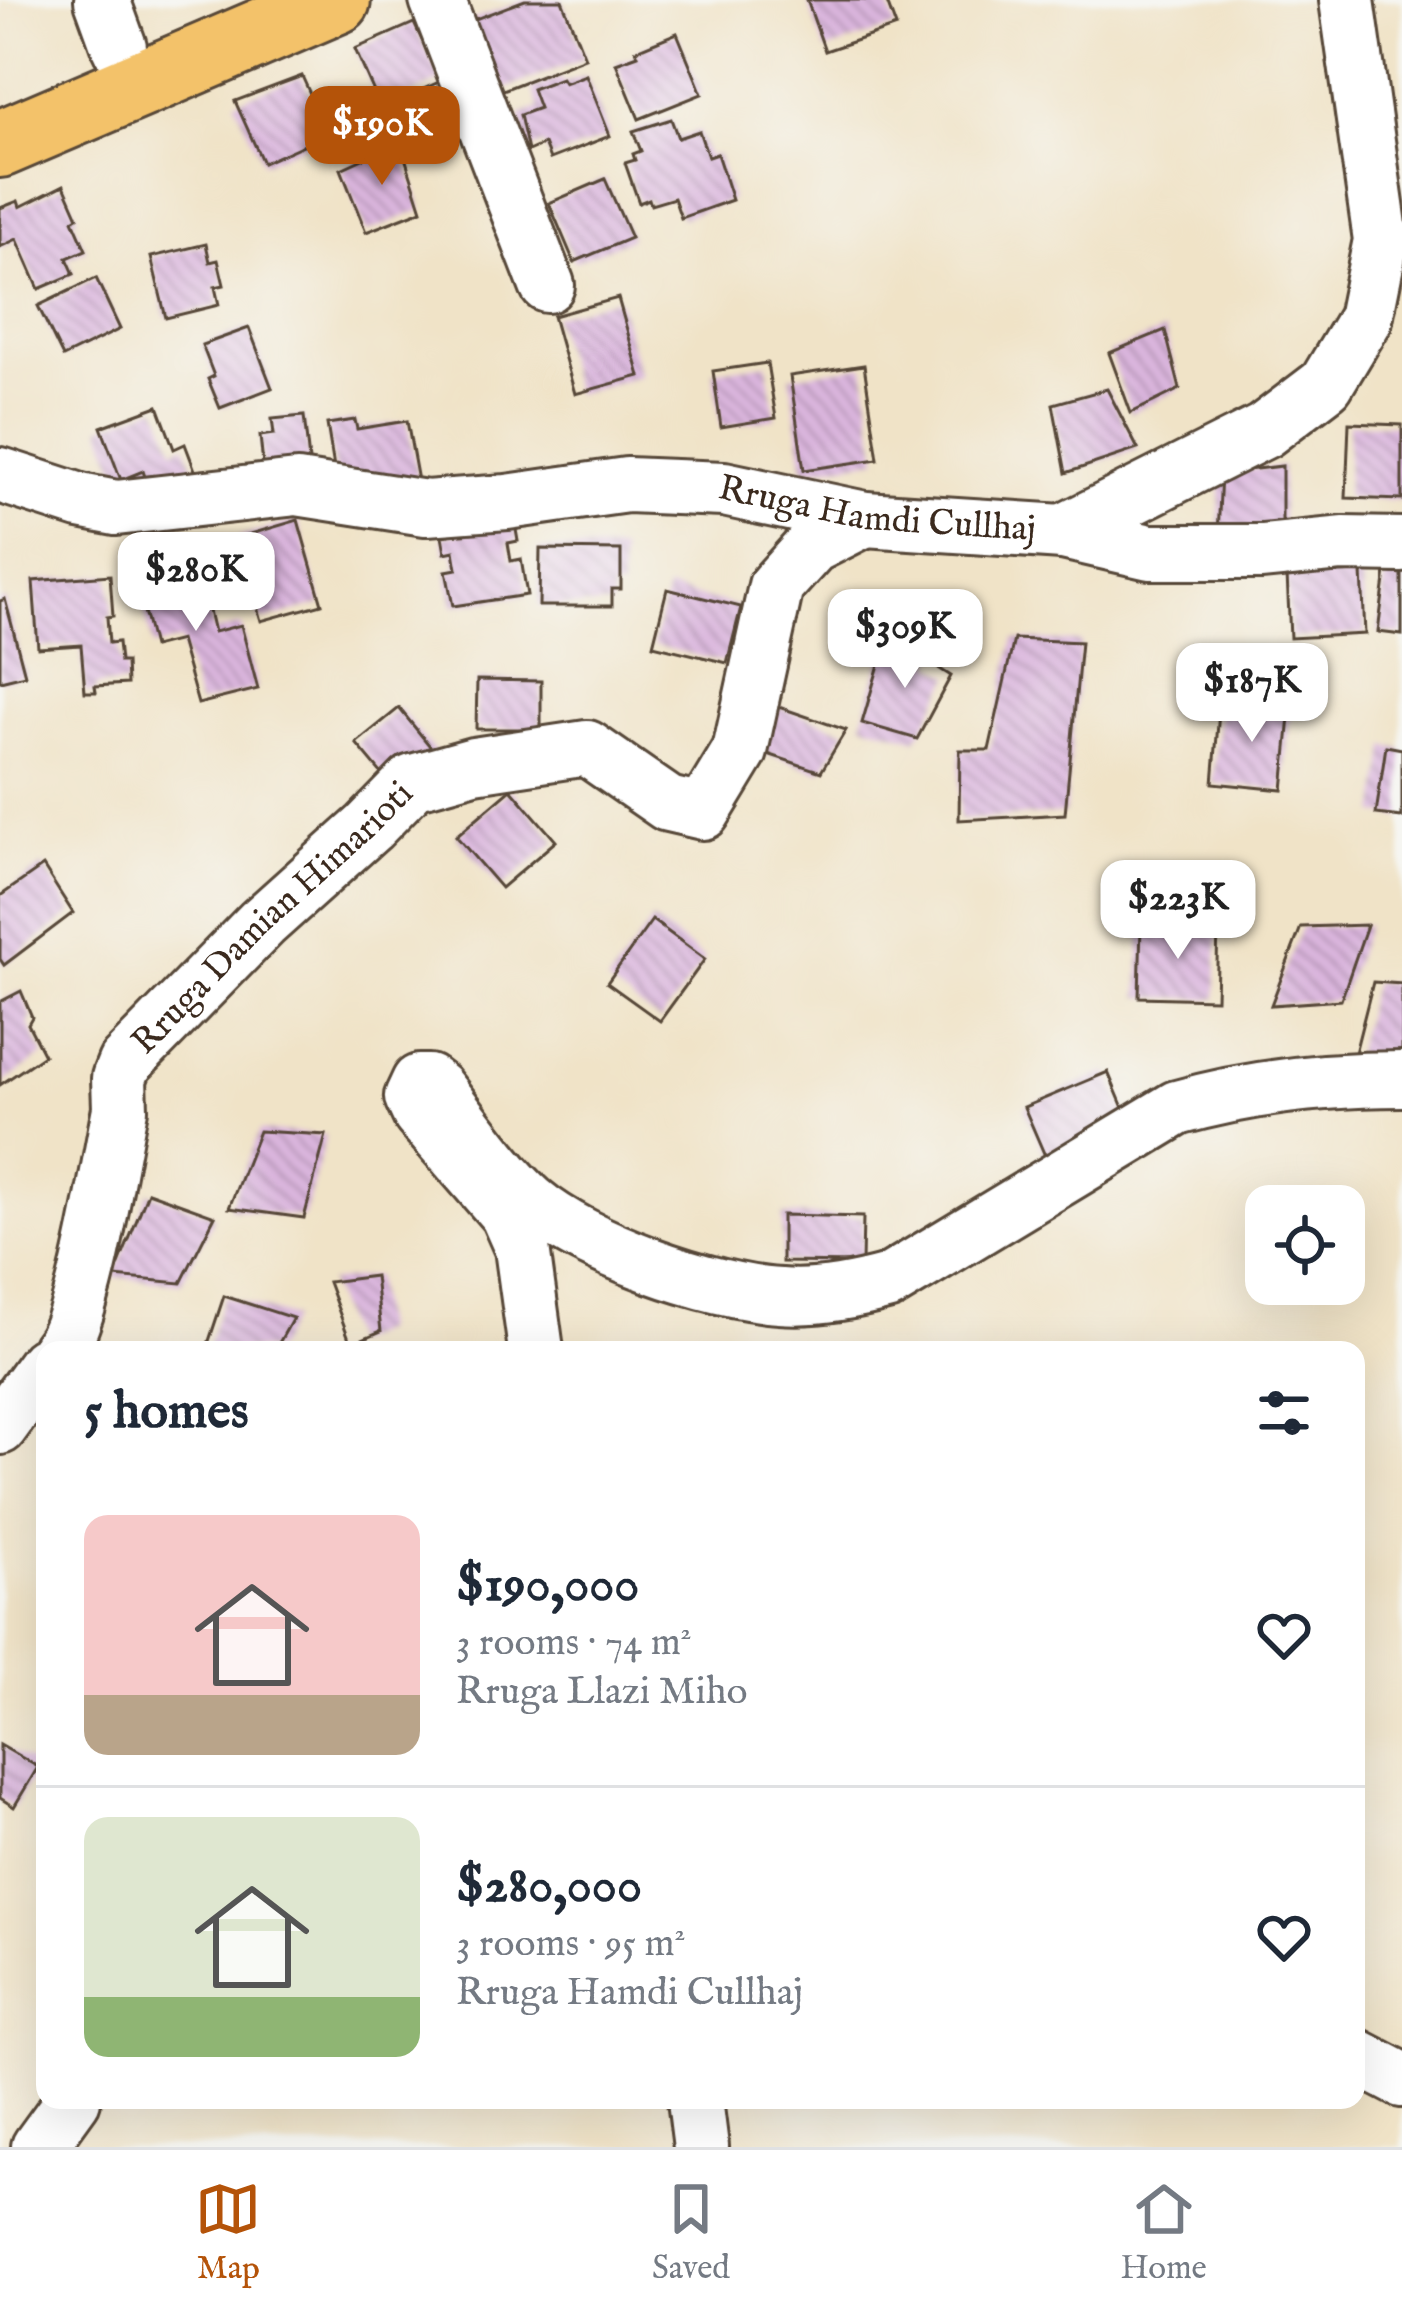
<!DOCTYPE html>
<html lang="en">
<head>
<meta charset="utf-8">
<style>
  :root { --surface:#fff; --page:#f2f2f3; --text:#1f2937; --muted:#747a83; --line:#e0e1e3; --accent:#b45309 }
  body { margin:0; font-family:"IM FELL English",serif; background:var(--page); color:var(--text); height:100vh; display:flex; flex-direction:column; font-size:45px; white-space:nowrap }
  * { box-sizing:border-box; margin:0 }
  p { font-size:39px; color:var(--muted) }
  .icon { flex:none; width:66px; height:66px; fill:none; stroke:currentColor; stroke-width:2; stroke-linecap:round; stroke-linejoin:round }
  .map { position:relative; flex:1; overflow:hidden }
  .side { position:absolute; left:36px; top:1341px; width:1329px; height:768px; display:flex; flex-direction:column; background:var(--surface); border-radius:24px; box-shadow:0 12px 48px #0002 }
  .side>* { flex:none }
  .tools { position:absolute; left:1245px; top:1185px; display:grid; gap:24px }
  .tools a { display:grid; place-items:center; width:120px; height:120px; border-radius:24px; background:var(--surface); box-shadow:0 12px 48px #0002; font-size:60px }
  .price { position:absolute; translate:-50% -102px; padding:0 27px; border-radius:24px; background:#fff; color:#222; font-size:39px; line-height:78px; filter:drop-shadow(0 3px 6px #0008) }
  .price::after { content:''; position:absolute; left:50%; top:72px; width:36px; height:27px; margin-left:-18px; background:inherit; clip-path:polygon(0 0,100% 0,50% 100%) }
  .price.selected { background:var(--accent); color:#fff }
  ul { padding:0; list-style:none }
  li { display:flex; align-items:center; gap:36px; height:300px; padding:0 48px }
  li+li { border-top:3px solid var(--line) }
  li span { display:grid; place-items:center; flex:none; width:336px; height:240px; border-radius:24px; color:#555 }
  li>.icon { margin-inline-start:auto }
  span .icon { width:144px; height:144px; fill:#fffc; stroke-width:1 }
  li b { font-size:51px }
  h2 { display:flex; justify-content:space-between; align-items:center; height:144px; padding:0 48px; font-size:51px }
  .tab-bar { display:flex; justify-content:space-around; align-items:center; height:168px; border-top:3px solid var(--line); background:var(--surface); font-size:33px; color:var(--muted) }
  .tab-bar a { display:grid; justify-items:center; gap:6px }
  .tab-bar .selected { color:var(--accent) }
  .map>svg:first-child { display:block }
  .building { fill:url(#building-back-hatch) }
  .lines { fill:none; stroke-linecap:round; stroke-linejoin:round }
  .minor-casing { stroke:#564637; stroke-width:60 }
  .major-casing { stroke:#564637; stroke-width:72 }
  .minor { stroke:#fff; stroke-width:54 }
  .major { stroke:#f3c26a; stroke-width:66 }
  .labels { text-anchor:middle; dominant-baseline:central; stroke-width:9; stroke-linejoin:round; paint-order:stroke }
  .street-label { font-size:36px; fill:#3b2a1e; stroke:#f6f6f2 }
</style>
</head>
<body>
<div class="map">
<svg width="1402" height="2147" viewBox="0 0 1402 2147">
  <defs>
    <pattern id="building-back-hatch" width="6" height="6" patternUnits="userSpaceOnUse" patternTransform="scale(3)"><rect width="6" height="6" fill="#dab5dd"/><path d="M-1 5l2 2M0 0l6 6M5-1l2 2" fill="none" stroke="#b293b3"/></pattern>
  </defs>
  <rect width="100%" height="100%" fill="#f6f6f2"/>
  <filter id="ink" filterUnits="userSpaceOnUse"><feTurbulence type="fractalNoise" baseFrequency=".00833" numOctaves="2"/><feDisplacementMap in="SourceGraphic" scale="24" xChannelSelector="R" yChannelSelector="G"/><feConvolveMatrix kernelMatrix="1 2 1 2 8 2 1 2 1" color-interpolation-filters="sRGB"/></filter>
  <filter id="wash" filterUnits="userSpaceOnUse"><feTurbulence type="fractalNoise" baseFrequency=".004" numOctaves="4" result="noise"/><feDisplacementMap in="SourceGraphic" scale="48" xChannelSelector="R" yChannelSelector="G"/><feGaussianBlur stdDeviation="2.7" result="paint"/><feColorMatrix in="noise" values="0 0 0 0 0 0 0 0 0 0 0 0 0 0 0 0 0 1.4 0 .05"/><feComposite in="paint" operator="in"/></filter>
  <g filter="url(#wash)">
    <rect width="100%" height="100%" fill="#f0e3c7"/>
    <g id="blocks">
      <!-- building -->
      <g class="building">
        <path d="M 525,0 L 562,0 L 585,58 L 498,92 L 470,21 Z"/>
        <path d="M 807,0 L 886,0 L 896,27 L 825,51 Z"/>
        <path d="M 414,23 L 441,81 L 381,108 L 355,49 Z"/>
        <path d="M 677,33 L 702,94 L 639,119 L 616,63 L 638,55 L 636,50 Z"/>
        <path d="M 586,75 L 610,136 L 550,159 L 544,144 L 528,151 L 520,115 L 539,108 L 532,89 L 561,78 L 564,83 Z"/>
        <path d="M 302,76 L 328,134 L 263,163 L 235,101 Z"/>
        <path d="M 671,119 L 678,138 L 699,131 L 708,157 L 717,154 L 732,200 L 681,218 L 674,198 L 651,205 L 649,199 L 639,203 L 625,163 L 635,160 L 633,154 L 641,151 L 633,131 Z"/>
        <path d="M 400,142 L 422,210 L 366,232 L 341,169 Z"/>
        <path d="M 605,179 L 631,238 L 574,262 L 549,203 Z"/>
        <path d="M 64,185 L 78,217 L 73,220 L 86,250 L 67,258 L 74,274 L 39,289 L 17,239 L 0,247 L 0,208 L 18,201 L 20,207 Z"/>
        <path d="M 206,244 L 210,262 L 218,260 L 224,285 L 215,287 L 219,305 L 166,318 L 151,257 Z"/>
        <path d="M 96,278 L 120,329 L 63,357 L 38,306 Z"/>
        <path d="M 618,298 L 640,376 L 575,394 L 553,316 Z"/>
        <path d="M 249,328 L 272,388 L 220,408 L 208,379 L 214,376 L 202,345 Z"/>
        <path d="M 1165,330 L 1180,389 L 1131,413 L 1109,353 Z"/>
        <path d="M 767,363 L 776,418 L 721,427 L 713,371 Z"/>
        <path d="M 864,365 L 878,459 L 804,470 L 790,376 Z"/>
        <path d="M 1107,389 L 1138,449 L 1066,473 L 1053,404 Z"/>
        <path d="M 158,406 L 174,449 L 185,444 L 196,473 L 150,491 L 143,471 L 121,480 L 101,427 Z"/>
        <path d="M 304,416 L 311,479 L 265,484 L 260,436 L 274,434 L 272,419 Z"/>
        <path d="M 355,420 L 357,429 L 407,421 L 418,481 L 338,492 L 327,424 Z"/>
        <path d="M 1349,423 L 1402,425 L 1402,500 L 1346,498 Z"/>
        <path d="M 1282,466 L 1282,531 L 1218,535 L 1221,473 Z"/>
        <path d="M 298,520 L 322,604 L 261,621 L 237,538 Z"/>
        <path d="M 515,524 L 518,541 L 508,543 L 511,561 L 521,559 L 527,595 L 453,606 L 446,571 L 457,569 L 454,551 L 445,553 L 442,536 Z"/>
        <path d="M 540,549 L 621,550 L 621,589 L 612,589 L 612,606 L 539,606 Z"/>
        <path d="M 198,564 L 214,632 L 241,625 L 258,689 L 198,704 L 180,640 L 153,647 L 136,579 Z"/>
        <path d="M 1362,572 L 1365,634 L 1290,638 L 1287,575 Z"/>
        <path d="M 1386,572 L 1402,574 L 1402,635 L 1378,632 Z"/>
        <path d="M 110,575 L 113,616 L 107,617 L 109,643 L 118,642 L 120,662 L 126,662 L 127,684 L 95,686 L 96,692 L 85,692 L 81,645 L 38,648 L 33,581 Z"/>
        <path d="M 667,589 L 741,607 L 727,663 L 653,645 Z"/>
        <path d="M 5,599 L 25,675 L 0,681 L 0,601 Z"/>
        <path d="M 1014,639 L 1081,642 L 1065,814 L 959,820 L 960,750 L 989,750 Z"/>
        <path d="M 885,644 L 906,659 L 918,644 L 938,648 L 932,664 L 951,676 L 917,739 L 862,723 Z"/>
        <path d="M 477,680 L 541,681 L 541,729 L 476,729 Z"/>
        <path d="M 1220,700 L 1291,706 L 1283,790 L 1213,783 Z"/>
        <path d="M 767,703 L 846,730 L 821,772 L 753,749 Z"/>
        <path d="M 399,708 L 438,756 L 387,780 L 356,743 Z"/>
        <path d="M 1386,746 L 1402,749 L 1402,817 L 1376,814 Z"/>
        <path d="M 511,789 L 556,841 L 501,888 L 456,836 Z"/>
        <path d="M 43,866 L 73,913 L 4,965 L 0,959 L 0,896 Z"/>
        <path d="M 652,920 L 705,959 L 660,1021 L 607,983 Z"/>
        <path d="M 1141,925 L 1218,928 L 1216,999 L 1139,997 Z"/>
        <path d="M 1367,925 L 1341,1000 L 1271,1005 L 1301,927 Z"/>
        <path d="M 1373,982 L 1402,984 L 1402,1061 L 1354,1057 Z"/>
        <path d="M 21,991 L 32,1017 L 28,1024 L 44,1055 L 0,1085 L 0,1002 Z"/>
        <path d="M 1108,1072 L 1129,1122 L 1046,1158 L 1024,1107 Z"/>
        <path d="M 259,1131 L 326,1135 L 304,1218 L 229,1208 Z"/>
        <path d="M 148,1192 L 215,1216 L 181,1283 L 114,1277 Z"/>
        <path d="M 782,1215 L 863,1217 L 862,1263 L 782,1262 Z"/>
        <path d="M 375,1276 L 381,1331 L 351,1344 L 328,1282 Z"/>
        <path d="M 224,1296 L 293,1318 L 275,1350 L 206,1350 Z"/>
        <path d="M 0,1745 L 38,1767 L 14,1807 L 0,1798 Z"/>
      </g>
    </g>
  </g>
  <g filter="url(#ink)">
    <use href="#blocks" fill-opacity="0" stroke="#564637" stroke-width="3"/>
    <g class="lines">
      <defs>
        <g id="minor">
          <path d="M 102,0 L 119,47"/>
          <path d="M 437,0 L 547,285"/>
          <path id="s1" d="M 0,475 L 80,501 L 116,508 L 297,488 L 426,508 L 507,502 L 627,485 L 724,489 L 865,519 L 1063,532 L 1150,552 L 1262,552 L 1343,544 L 1402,545"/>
          <path d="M 1063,532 L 1264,431 L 1326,384 L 1365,319 L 1381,240 L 1347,0"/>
          <path id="s2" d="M 59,1350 C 85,1320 110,1157 120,1109 L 119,1078 L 125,1063 L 262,923 L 369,827 L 413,782 L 474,765 L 587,748 L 668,804 L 703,812 L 740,751 L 776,586 L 812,546 L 865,519"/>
          <path d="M 536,1350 L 522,1248 L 507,1214 L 420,1114 L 412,1097 L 419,1082 L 428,1082 L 437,1089 C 465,1124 498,1173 531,1202 C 585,1248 710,1292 780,1296 C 817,1299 853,1292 889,1282 L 1177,1108 C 1251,1087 1325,1079 1402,1079"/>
          <path d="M 0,1427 L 45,1365"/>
          <path d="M 1356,2056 L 1402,2080"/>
          <path d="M 695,2100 L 701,2147"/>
          <path d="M 39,2147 L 73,2100"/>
        </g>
        <path id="major" d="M 0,144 L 337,0"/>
      </defs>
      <!-- minor casing -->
      <use href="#minor" class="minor-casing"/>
      <!-- major casing -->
      <use href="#major" class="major-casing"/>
      <!-- minor -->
      <use href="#minor" class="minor"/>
      <!-- major -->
      <use href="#major" class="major"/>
    </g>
  </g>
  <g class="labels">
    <!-- street labels -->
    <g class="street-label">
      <text stroke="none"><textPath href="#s1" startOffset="888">Rruga Hamdi Cullhaj</textPath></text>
      <text stroke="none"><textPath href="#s2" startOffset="504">Rruga Damian Himarioti</textPath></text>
    </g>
  </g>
</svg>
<div class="tools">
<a><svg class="icon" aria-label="locate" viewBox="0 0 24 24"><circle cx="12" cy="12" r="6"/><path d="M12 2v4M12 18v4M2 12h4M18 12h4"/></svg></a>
</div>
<b class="price selected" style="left:382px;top:188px">$190K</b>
<b class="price" style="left:196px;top:634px">$280K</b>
<b class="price" style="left:905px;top:691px">$309K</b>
<b class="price" style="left:1252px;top:745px">$187K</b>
<b class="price" style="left:1178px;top:962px">$223K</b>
<section class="side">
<h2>5 homes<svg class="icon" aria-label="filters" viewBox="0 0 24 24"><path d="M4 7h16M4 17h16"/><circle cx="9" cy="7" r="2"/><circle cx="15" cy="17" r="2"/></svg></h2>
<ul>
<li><span style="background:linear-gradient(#f6c9c9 75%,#b9a48a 0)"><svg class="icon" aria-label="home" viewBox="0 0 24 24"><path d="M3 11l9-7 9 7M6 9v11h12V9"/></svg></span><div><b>$190,000</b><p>3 rooms · 74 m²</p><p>Rruga Llazi Miho</p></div><svg class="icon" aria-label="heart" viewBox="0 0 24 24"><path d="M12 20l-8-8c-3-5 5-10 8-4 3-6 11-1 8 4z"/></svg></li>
<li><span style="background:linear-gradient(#dfe7d0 75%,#8fb573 0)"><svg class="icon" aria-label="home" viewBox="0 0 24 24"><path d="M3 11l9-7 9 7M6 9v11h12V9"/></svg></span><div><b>$280,000</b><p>3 rooms · 95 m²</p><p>Rruga Hamdi Cullhaj</p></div><svg class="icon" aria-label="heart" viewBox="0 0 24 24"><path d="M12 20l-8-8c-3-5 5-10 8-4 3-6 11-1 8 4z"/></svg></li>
</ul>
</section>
</div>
<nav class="tab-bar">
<a class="selected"><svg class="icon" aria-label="map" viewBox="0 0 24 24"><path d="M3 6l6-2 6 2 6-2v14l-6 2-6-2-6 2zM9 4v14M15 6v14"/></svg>Map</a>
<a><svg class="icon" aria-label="saved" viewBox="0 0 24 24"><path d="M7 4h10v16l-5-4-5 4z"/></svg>Saved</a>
<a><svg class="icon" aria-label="home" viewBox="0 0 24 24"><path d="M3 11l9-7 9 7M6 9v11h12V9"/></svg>Home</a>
</nav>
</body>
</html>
